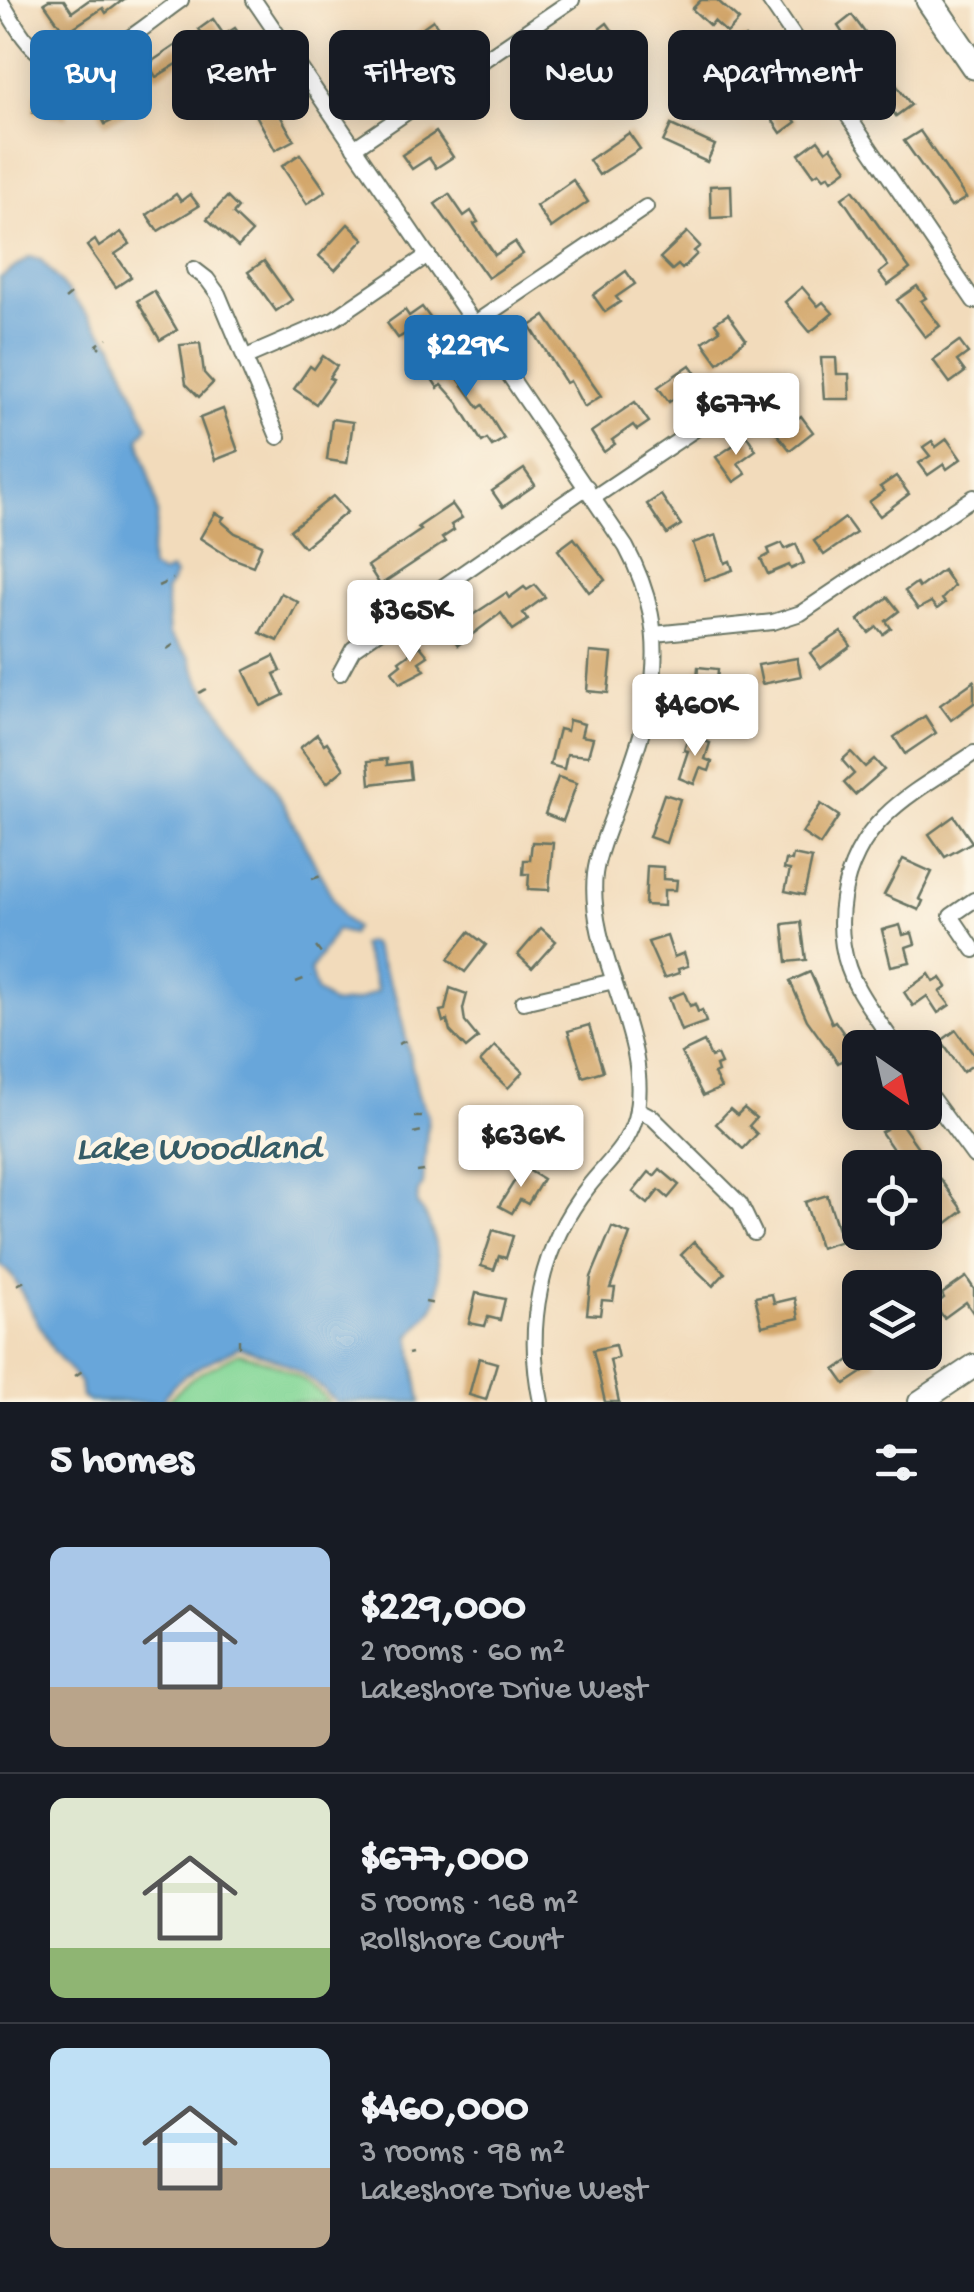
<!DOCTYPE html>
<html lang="en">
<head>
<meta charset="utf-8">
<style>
  :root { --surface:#171b24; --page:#20242c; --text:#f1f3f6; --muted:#9ea1a6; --line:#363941; --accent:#1f6fb2 }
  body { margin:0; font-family:"Gochi Hand",sans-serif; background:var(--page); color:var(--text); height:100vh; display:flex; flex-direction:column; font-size:38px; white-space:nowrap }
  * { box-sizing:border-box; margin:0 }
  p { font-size:32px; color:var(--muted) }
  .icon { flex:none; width:55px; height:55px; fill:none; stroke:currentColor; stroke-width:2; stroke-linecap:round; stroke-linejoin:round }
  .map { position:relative; height:1402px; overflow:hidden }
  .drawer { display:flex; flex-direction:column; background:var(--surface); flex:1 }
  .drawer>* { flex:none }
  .banner { position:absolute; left:30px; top:30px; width:915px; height:90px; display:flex; gap:20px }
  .needle { width:65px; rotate:146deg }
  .fabs { position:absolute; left:842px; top:1030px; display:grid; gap:20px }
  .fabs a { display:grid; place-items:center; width:100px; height:100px; border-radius:15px; background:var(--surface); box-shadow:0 5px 25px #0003; font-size:50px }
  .price { position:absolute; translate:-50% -85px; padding:0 22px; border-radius:10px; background:#fff; color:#222; font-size:32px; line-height:65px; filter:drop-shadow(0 2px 5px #0008) }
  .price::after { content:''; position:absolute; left:50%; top:60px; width:30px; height:22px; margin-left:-15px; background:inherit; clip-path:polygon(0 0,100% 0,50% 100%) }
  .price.on { background:var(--accent); color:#fff }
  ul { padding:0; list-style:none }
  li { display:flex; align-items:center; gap:30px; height:250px; padding:0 50px }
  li+li { border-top:2px solid var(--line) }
  li span { display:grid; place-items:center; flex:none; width:280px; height:200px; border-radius:15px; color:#555 }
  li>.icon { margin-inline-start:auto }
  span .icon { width:120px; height:120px; fill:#fffc; stroke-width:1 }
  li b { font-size:42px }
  h2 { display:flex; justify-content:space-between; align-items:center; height:120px; padding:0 50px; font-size:42px }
  .chip { padding:0 35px; border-radius:15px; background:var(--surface); box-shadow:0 5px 25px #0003; font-size:35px; line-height:90px }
  .chip.on { background:var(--accent); color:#fff }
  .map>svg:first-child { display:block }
  .green { fill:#84d798; stroke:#528a66; stroke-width:2.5 }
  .water { fill:#68a6da; stroke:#447287; stroke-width:2.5 }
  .building { fill:#d3a76c }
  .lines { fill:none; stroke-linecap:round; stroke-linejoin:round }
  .street-casing { stroke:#697463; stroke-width:18 }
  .primary-casing { stroke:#697463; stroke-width:26 }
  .highway-casing { stroke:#697463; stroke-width:29 }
  .path { stroke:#697463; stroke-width:2.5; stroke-dasharray:8 8; stroke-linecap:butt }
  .street { stroke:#fff; stroke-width:14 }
  .primary { stroke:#fff; stroke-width:22 }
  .highway { stroke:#fff; stroke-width:25 }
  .labels { text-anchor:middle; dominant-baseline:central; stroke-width:10; stroke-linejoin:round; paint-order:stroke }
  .water-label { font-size:38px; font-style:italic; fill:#355c66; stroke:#fcf5e5 }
</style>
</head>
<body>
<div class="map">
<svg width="974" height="1402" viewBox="0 0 974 1402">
  <rect width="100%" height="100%" fill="#fcf5e5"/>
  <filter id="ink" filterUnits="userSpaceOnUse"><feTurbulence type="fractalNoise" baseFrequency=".01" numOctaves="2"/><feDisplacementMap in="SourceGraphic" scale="20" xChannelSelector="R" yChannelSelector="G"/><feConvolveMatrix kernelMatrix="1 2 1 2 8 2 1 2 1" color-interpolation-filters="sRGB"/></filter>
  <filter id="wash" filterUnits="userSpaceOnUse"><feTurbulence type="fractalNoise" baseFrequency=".0048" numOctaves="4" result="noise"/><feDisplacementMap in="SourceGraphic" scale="40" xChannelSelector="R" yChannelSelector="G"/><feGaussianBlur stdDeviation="2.25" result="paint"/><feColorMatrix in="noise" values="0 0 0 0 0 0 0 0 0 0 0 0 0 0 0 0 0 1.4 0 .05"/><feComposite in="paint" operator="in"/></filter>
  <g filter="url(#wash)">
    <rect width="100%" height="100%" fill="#f2dbbb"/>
    <!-- green -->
    <path class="green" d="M 239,1353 C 276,1363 302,1373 329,1402 L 166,1402 L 193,1377 Z"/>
    <!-- water -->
    <path class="water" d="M 30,257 L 41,260 L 113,345 L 148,426 L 139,438 C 145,462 154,487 157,511 C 160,531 147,550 151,568 L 161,574 L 171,570 L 175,575 L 166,591 L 169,635 L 190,658 L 200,682 L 277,792 L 343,917 L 355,928 L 351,934 L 336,930 L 310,971 L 316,991 L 333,1004 L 357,1001 L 378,991 L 361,945 L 366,942 L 372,944 L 397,998 L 418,1094 L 428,1116 L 423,1184 L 418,1192 L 417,1205 C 436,1221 445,1281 435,1304 C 430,1315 417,1327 410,1336 L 421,1402 L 336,1402 C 304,1369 282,1360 239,1347 C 214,1360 173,1375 162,1402 L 89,1402 L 82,1397 L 80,1382 L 53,1350 L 13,1277 L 0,1264 L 0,278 Z"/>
    <g id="blocks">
      <!-- building -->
      <g class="building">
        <path d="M 49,0 L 64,0 L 72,12 L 89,0 L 123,0 L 106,13 L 103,8 L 65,33 L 44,3 Z"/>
        <path d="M 701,0 L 717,0 L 739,20 L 727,33 L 714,21 L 710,26 L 692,9 Z"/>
        <path d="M 852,15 L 882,56 L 877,59 L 911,105 L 896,116 L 838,26 Z"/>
        <path d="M 213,19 L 224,35 L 235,28 L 244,41 L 219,59 L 199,29 Z"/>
        <path d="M 433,20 L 443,34 L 412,56 L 402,42 Z"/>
        <path d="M 607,23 L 617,37 L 605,46 L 611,55 L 597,65 L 591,56 L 572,70 L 577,78 L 540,103 L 530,88 L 555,72 L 551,66 Z"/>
        <path d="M 745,37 L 766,67 L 750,78 L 729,48 Z"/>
        <path d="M 176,45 L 185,59 L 156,77 L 148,64 Z"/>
        <path d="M 385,62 L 395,76 L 366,96 L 357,82 Z"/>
        <path d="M 129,77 L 139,97 L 124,104 L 129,113 L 105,124 L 91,96 Z"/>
        <path d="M 781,80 L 791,94 L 782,101 L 796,122 L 781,133 L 765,109 L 768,107 L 760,95 Z"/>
        <path d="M 35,93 L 70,98 L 67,118 L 33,113 Z"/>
        <path d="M 273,103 L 294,140 L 275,150 L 255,113 Z"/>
        <path d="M 671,125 L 715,145 L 707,162 L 663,142 Z"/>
        <path d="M 920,131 L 966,198 L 951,207 L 904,141 Z"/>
        <path d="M 436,132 L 453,157 L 436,168 L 429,158 L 412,169 L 402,155 Z"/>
        <path d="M 629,133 L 640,149 L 599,175 L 589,160 Z"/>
        <path d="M 818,140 L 826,151 L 831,147 L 847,169 L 832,180 L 829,175 L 824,178 L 819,172 L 814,175 L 799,154 Z"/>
        <path d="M 300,154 L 326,191 L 307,204 L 282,166 Z"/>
        <path d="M 573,180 L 588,202 L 551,228 L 536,206 Z"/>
        <path d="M 731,185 L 732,217 L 711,218 L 710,186 Z"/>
        <path d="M 853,190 L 910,269 L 888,285 L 879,273 L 888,266 L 842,198 Z"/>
        <path d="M 176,194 L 181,201 L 190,194 L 199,206 L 158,231 L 147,215 Z"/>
        <path d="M 449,194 L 464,216 L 471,211 L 478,222 L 474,224 L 495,255 L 515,242 L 523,254 L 488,278 L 435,204 Z"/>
        <path d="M 227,197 L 238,208 L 233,214 L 252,232 L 238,247 L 207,219 Z"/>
        <path d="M 348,224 L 364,239 L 335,270 L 319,256 Z"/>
        <path d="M 121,232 L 130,244 L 115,254 L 131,277 L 116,287 L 87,246 L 95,240 L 99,247 Z"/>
        <path d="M 687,232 L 700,246 L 694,251 L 697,254 L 682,269 L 678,265 L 672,270 L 660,258 Z"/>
        <path d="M 264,261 L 292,300 L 276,311 L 248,272 Z"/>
        <path d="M 626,271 L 635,284 L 616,297 L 620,302 L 605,312 L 593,295 Z"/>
        <path d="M 917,286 L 926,298 L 921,301 L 940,326 L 925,337 L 897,300 Z"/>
        <path d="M 802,287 L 818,306 L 823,302 L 833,313 L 810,332 L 785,302 Z"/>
        <path d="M 154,291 L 177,330 L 160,340 L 137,301 Z"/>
        <path d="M 422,307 L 431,319 L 398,338 L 387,323 L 405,310 L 409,316 Z"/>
        <path d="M 728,314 L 746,339 L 718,363 L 703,342 L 720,330 L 715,323 Z"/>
        <path d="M 545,316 L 601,396 L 584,407 L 570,381 L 566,383 L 530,326 Z"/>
        <path d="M 959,341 L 968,353 L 957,361 L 965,372 L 950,383 L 933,360 Z"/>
        <path d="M 200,343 L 204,373 L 213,383 L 199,397 L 186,384 L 180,345 Z"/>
        <path d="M 453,355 L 465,372 L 457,377 L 479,408 L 483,405 L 504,439 L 492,446 L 487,439 L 482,442 L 458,403 L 442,385 L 438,388 L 428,373 Z"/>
        <path d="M 323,356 L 337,366 L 329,378 L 333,380 L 316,404 L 294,389 L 310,366 L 314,369 Z"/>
        <path d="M 821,358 L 836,358 L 837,374 L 849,374 L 850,399 L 824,399 Z"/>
        <path d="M 690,365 L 700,380 L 669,402 L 658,387 Z"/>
        <path d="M 635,402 L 649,422 L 637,430 L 633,425 L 612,440 L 615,444 L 604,452 L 591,432 Z"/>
        <path d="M 223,409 L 238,451 L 215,460 L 200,418 Z"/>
        <path d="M 801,416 L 813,432 L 790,450 L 777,434 Z"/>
        <path d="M 332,419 L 353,422 L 347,463 L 327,460 Z"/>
        <path d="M 747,436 L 756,450 L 738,463 L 746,474 L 734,482 L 716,457 Z"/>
        <path d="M 947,439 L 961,459 L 947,469 L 944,464 L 928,475 L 919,463 L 930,456 L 923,447 L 932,441 L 936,447 Z"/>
        <path d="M 524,469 L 535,485 L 503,507 L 492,491 Z"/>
        <path d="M 896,476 L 909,494 L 880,516 L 869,502 L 884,491 L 880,487 Z"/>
        <path d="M 661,495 L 681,525 L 667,534 L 647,504 Z"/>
        <path d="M 333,496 L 347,512 L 304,547 L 290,530 Z"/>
        <path d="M 452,504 L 462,518 L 451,525 L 454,530 L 442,538 L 445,542 L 380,585 L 368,566 L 421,530 L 418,527 Z"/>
        <path d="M 215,513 L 224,517 L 221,521 L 235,533 L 262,545 L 253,566 L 229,557 L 200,538 Z"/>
        <path d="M 845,518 L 856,533 L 824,555 L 814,541 Z"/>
        <path d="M 716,535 L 725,563 L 730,561 L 733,570 L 705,580 L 693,543 Z"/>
        <path d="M 574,538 L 605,580 L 589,592 L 558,550 Z"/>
        <path d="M 782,543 L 785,549 L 796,544 L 804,563 L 791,569 L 789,565 L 768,574 L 761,559 L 770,554 L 768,549 Z"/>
        <path d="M 943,570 L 954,586 L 942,599 L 945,603 L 937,609 L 931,602 L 918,609 L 905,591 L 916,583 L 919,588 Z"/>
        <path d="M 535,585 L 545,597 L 523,613 L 528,620 L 513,630 L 501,613 L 458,645 L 448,631 L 506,593 L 509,598 L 524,587 L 527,590 Z"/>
        <path d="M 281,593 L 298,602 L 278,641 L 260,633 Z"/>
        <path d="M 888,597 L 899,611 L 886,621 L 891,628 L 883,634 L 877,627 L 869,633 L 858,620 Z"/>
        <path d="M 841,632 L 851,646 L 821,668 L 810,653 Z"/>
        <path d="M 420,646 L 428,656 L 419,662 L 425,670 L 400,683 L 392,671 L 401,664 L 399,661 Z"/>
        <path d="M 590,652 L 612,654 L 608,693 L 587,691 Z"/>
        <path d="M 274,656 L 281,671 L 274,674 L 284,695 L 261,706 L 244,671 Z"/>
        <path d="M 797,658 L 801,676 L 762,684 L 758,665 Z"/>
        <path d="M 698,667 L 718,669 L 715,705 L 695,704 Z"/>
        <path d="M 974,681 L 974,703 L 951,720 L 940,705 Z"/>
        <path d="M 925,716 L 936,733 L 905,754 L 894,737 Z"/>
        <path d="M 569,720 L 584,724 L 581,736 L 593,738 L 588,756 L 567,754 L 564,769 L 550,765 L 559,729 L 567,731 Z"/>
        <path d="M 317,734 L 324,744 L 327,742 L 344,769 L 327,783 L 300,748 Z"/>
        <path d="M 689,735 L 710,743 L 705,759 L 712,762 L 709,771 L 700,768 L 694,784 L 679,778 L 688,751 L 684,750 Z"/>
        <path d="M 851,752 L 865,767 L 874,759 L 884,770 L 855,795 L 844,783 L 854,774 L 842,760 Z"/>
        <path d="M 387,759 L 387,765 L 409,762 L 411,779 L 370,784 L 368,761 Z"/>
        <path d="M 558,777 L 577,783 L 563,821 L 545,814 Z"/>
        <path d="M 664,794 L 680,799 L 666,843 L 649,837 Z"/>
        <path d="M 821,804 L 839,816 L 820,845 L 802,833 Z"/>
        <path d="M 954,816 L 972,842 L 945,857 L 929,834 Z"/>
        <path d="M 532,842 L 553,843 L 549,890 L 528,889 L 529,874 L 523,874 L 524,860 L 530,860 Z"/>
        <path d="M 793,855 L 812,859 L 804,895 L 785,891 L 790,870 L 784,869 L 786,860 L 792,861 Z"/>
        <path d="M 903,859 L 932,872 L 919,899 L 923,901 L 919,910 L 884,895 Z"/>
        <path d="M 647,866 L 663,867 L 663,879 L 677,880 L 676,890 L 664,890 L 664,906 L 645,905 Z"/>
        <path d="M 801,922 L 806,960 L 787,962 L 783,924 Z"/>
        <path d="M 900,925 L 903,935 L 912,933 L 915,944 L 906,947 L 910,962 L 891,966 L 882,930 Z"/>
        <path d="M 541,928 L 556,941 L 532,968 L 518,955 Z"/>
        <path d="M 469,932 L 486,945 L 465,972 L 448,959 Z"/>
        <path d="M 667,936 L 674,957 L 684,953 L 688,966 L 678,969 L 679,973 L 664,978 L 648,942 Z"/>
        <path d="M 810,972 L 832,1023 L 835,1021 L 856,1051 L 838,1063 L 807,1020 L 790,981 Z"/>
        <path d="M 929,974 L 934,982 L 941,978 L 947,987 L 940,992 L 950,1005 L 938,1013 L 927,996 L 913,1006 L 904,992 Z"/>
        <path d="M 450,988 L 467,994 L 463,1009 L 465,1022 L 478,1038 L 466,1048 L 450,1031 L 447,1020 L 443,1022 L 440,1011 L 445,1010 Z"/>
        <path d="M 684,992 L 690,1006 L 695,1004 L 698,1012 L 702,1010 L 706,1022 L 681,1031 L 669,998 Z"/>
        <path d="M 589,1025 L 603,1071 L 583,1077 L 568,1031 Z"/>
        <path d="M 956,1030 L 974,1055 L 974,1064 L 963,1072 L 941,1041 Z"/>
        <path d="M 704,1042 L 711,1057 L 717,1055 L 721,1064 L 716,1066 L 718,1072 L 714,1074 L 721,1088 L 703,1096 L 681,1053 Z"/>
        <path d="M 495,1046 L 523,1072 L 508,1088 L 480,1062 Z"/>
        <path d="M 548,1108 L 580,1117 L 575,1134 L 570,1133 L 564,1153 L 546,1148 L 552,1129 L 543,1127 Z"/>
        <path d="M 744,1108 L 756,1118 L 749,1126 L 757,1134 L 743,1149 L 716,1124 L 730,1109 L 737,1115 Z"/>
        <path d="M 875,1112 L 893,1112 L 924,1156 L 906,1168 L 881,1132 L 886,1129 Z"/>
        <path d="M 523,1167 L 543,1179 L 528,1204 L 520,1200 L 512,1213 L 499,1206 Z"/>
        <path d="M 660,1169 L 679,1185 L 668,1198 L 659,1190 L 648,1204 L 633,1192 L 649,1172 L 654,1176 Z"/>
        <path d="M 940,1179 L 963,1211 L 946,1224 L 925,1195 L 925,1190 Z"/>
        <path d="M 827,1195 L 842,1241 L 820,1248 L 805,1202 Z"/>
        <path d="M 612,1227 L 630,1234 L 610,1288 L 615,1288 L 613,1301 L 602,1300 L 600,1315 L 587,1314 L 591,1277 Z"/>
        <path d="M 493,1230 L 513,1236 L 506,1258 L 499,1256 L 494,1270 L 481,1266 Z"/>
        <path d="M 694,1242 L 725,1273 L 713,1286 L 681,1255 Z"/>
        <path d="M 966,1277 L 974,1289 L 974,1314 L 966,1302 L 944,1318 L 935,1305 L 944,1298 L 942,1294 Z"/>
        <path d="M 476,1293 L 505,1299 L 500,1320 L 488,1317 L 485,1326 L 469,1323 Z"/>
        <path d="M 772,1294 L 774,1303 L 795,1298 L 799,1318 L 762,1326 L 755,1297 Z"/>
        <path d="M 615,1345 L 618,1358 L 610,1360 L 619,1402 L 605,1402 L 593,1350 Z"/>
        <path d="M 861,1352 L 870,1352 L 877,1363 L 845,1384 L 835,1370 Z"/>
        <path d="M 479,1358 L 497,1363 L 486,1400 L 469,1395 Z"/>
      </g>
    </g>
  </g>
  <g filter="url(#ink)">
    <use href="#blocks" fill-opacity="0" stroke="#697463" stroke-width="2.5"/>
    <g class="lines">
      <defs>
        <g id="street">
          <path d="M 0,0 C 12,18 24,44 43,56 C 87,82 146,24 181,0"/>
          <path d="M 254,0 L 626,547 C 676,641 652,709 618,802 C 610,825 598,850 595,874 C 586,955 655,1040 635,1119 C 627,1147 605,1165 588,1187 C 539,1249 525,1326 541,1402"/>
          <path d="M 769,0 L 974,301"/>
          <path d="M 354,148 L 572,0"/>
          <path d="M 194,269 L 207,279 L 218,294 L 278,437"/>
          <path d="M 475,323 L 646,207"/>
          <path d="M 246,357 L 334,319 L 428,255"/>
          <path d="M 593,498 L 767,381"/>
          <path d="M 654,634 L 773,622 L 801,613 L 974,497"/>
          <path d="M 340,673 L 353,649 L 587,487"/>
          <path d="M 974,900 L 951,916 L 974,950"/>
          <path d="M 523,1002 L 614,981"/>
          <path d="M 897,1048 C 884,1028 869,1009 858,989 C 827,935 840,859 885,816 C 910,791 945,773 974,753"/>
          <path d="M 925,1089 L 974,1156"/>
          <path d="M 637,1109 L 652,1117 L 740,1204 L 754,1233"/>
        </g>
        <path id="primary" d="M 920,1402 L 974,1366"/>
        <path id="highway" d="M 929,0 L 974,66"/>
      </defs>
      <!-- street casing -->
      <use href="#street" class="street-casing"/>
      <!-- primary casing -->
      <use href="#primary" class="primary-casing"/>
      <!-- highway casing -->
      <use href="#highway" class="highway-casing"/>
      <!-- path -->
      <g class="path">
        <path d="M 65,299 L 71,294"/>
        <path d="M 100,348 L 97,345 L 107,338"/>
        <path d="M 158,586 L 173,579"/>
        <path d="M 167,649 L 176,643"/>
        <path d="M 199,693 L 206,689"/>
        <path d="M 312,879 L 321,876"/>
        <path d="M 316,947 L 322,955"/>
        <path d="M 296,982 L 311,976"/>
        <path d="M 398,1044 L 406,1041"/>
        <path d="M 414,1117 L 429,1117"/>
        <path d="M 413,1133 L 427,1130"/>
        <path d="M 417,1172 L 424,1171"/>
        <path d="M 17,1285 L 25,1281"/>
        <path d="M 425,1302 L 435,1304"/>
        <path d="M 239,1347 L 239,1336"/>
        <path d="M 408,1354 L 412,1353"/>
        <path d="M 75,1376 L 85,1369"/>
      </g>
      <!-- street -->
      <use href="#street" class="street"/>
      <!-- primary -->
      <use href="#primary" class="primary"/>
      <!-- highway -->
      <use href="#highway" class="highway"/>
    </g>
  </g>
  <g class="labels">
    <!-- water labels -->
    <g class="water-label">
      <text x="198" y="1151">Lake Woodland</text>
    </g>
  </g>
</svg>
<div class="fabs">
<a><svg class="needle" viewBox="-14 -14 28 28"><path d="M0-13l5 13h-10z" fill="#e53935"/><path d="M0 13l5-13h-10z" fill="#9ea1a6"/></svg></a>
<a><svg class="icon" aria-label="locate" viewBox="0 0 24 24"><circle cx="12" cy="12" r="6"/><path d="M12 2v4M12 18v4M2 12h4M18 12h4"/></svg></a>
<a><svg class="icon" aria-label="layers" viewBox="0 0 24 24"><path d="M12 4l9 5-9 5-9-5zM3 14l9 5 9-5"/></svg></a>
</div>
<b class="price on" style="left:466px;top:400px">$229K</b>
<b class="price" style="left:736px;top:458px">$677K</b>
<b class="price" style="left:410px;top:665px">$365K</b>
<b class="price" style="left:695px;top:759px">$460K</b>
<b class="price" style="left:521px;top:1190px">$636K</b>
<div class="banner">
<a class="chip on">Buy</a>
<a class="chip">Rent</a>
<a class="chip">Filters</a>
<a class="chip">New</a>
<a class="chip">Apartment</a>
</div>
</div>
<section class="drawer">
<h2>5 homes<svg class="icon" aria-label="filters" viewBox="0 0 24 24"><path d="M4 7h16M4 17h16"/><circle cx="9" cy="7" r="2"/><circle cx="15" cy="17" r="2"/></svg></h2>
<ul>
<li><span style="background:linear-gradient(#a9c7e8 70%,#b9a48a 0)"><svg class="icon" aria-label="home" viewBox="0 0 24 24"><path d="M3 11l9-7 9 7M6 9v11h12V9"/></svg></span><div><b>$229,000</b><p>2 rooms · 60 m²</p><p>Lakeshore Drive West</p></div></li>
<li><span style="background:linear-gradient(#dfe7d0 75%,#8fb573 0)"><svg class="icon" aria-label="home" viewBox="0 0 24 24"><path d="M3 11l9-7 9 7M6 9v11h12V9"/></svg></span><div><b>$677,000</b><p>5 rooms · 168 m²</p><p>Rollshore Court</p></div></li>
<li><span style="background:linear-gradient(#bfe0f5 60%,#b9a48a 0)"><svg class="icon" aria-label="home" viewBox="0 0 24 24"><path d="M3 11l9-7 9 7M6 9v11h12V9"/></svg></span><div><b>$460,000</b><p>3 rooms · 98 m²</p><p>Lakeshore Drive West</p></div></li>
</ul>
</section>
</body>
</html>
